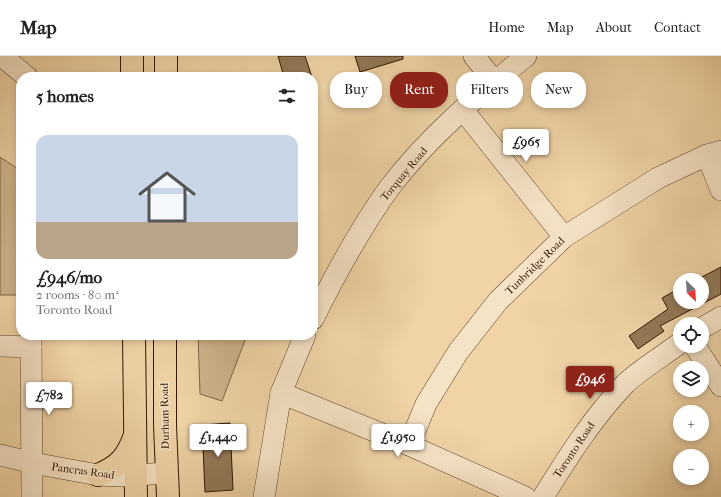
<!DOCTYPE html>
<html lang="en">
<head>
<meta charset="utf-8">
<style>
  :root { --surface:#fff; --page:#f2f2f2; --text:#202124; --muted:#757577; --line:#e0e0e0; --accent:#8f2418 }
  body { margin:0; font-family:"IM FELL French Canon",serif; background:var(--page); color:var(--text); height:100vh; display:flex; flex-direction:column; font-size:15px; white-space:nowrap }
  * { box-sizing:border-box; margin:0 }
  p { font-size:13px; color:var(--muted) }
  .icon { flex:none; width:22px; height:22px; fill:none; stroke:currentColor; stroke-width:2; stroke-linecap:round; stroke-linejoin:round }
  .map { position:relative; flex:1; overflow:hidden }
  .details { position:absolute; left:16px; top:16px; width:302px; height:268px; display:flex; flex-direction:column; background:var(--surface); border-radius:16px; box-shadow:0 2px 6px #0003 }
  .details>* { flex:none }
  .top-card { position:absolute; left:330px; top:16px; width:331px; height:36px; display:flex; gap:8px }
  .needle { width:26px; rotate:155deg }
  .controls { position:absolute; left:673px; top:217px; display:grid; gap:8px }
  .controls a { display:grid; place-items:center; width:36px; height:36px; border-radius:50%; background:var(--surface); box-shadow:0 2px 6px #0003; font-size:20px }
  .price { position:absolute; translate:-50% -34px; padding:0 9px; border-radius:4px; background:#fff; color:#222; font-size:13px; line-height:26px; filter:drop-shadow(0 1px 2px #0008) }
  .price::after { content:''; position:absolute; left:50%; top:24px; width:12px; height:9px; margin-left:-6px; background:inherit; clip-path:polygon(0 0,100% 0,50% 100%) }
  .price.selected { background:var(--accent); color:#fff }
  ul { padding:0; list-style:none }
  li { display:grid; align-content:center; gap:8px; height:212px; padding:0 20px }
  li+li { border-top:1px solid var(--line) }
  li span { display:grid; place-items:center; height:124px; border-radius:12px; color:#555 }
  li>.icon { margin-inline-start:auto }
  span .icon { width:72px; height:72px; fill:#fffc; stroke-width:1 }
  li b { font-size:17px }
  h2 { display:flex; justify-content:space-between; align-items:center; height:48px; padding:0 20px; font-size:17px }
  .pill { padding:0 14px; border-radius:16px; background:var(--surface); box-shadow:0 2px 6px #0003; font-size:14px; line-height:36px }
  .pill.selected { background:var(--accent); color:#fff }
  header { display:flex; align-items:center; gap:24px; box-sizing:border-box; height:56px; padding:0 20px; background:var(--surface); border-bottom:1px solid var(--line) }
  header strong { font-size:19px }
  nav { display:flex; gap:22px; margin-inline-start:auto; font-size:14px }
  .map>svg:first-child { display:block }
  .green { fill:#cfb48b; stroke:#7f6446 }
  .building { fill:#937857; stroke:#2f1500 }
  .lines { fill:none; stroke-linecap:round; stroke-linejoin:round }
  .minor-casing { stroke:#5f452a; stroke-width:22 }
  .highway-casing { stroke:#2f1500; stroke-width:24 }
  .minor { stroke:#f5e3c6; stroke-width:21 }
  .highway { stroke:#f0d4a7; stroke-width:22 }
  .labels { text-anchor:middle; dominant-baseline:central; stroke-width:3; stroke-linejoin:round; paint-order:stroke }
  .street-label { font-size:11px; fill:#2f1500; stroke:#f5e3c6 }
</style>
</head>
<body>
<header>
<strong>Map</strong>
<nav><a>Home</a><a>Map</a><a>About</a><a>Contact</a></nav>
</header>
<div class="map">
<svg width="721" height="441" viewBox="0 0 721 441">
  <rect width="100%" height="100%" fill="#f0d4a7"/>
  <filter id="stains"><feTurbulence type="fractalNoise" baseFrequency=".005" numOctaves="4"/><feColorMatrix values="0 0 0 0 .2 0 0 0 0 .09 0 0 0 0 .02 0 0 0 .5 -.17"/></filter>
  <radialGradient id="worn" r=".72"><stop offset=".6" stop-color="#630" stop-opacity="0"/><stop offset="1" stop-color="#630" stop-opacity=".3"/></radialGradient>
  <!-- green -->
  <g class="green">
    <path d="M 21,99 L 21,239 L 0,239 L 0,101 L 17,112 Z"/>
    <path d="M 198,279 L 247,279 L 222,345 L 200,338 Z"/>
  </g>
  <!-- building -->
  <g class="building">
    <path d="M 278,0 L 305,0 L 312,21 L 284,21 Z"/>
    <path d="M 355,0 L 403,0 L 403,3 L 360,16 Z"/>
    <path d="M 721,211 L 721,238 L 660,270 L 664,275 L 638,293 L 629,280 L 668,253 L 662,242 L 680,232 L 680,246 L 702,246 L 702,224 L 696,224 Z"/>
    <path d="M 230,367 L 233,434 L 205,436 L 202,369 Z"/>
  </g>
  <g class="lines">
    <defs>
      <g id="minor">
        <path d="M 2,0 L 27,21"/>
        <path d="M 474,0 L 495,26"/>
        <path d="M 463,54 L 564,181"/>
        <path d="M 707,99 L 721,134"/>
        <path d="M 313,263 C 336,217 360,172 390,131 C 428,81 478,39 526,0"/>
        <path d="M 702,272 L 721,261"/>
        <path d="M 31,279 L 32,441"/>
        <path d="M 0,290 L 31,291"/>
        <path d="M 695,290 L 721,330"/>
        <path d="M 281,337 L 409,389 L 525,441"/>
        <path d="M 409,389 L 426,348 L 458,296 L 498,245 L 564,181 L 658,122 L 707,99 L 721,95"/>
        <path d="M 0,399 L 33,407 L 98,419 L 120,420 L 167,417"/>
        <path d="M 264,441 L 281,337 L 305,279"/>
        <path d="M 543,441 C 568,401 593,361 626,327 C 641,313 663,300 680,287"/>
      </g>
      <g id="highway">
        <path d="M 132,21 L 132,0"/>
        <path d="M 166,21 L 166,0"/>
        <path d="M 134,279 L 136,441"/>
        <path d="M 165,279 L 165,369 L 168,441"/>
        <path d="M 98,419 C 120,410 127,401 135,379"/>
      </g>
    </defs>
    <!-- minor casing -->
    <use href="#minor" class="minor-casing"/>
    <!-- highway casing -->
    <use href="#highway" class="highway-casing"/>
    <!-- minor -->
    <use href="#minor" class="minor"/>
    <!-- highway -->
    <use href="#highway" class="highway"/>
  </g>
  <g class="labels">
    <!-- street labels -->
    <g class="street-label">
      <text transform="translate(404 118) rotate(-50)">Torquay Road</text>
      <text transform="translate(535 210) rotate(-44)">Tunbridge Road</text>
      <text transform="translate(165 360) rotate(-91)">Durham Road</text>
      <text transform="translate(574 394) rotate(-56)">Toronto Road</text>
      <text transform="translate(83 415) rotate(8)">Pancras Road</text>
    </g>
  </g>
  <rect width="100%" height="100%" filter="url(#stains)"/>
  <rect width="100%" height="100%" fill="url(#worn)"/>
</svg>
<div class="controls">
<a><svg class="needle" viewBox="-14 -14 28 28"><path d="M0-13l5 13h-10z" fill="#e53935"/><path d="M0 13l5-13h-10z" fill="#757577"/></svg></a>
<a><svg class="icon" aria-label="locate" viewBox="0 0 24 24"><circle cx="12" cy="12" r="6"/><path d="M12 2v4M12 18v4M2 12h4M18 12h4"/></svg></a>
<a><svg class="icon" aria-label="layers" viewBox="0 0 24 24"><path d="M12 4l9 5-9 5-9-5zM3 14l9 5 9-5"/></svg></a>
<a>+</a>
<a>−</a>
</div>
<b class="price" style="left:526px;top:107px">£965</b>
<b class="price selected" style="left:590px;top:344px">£946</b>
<b class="price" style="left:49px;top:360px">£782</b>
<b class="price" style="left:218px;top:402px">£1,440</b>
<b class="price" style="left:398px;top:402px">£1,950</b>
<div class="top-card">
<a class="pill">Buy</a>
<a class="pill selected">Rent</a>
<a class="pill">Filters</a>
<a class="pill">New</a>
</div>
<section class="details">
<h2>5 homes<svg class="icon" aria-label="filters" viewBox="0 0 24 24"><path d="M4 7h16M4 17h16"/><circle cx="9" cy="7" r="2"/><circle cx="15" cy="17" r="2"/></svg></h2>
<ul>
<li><span style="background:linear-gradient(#c9d6e8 70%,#b9a48a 0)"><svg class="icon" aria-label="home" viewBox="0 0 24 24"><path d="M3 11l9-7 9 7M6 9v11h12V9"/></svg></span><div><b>£946/mo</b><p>2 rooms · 80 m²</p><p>Toronto Road</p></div></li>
</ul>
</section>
</div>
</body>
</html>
